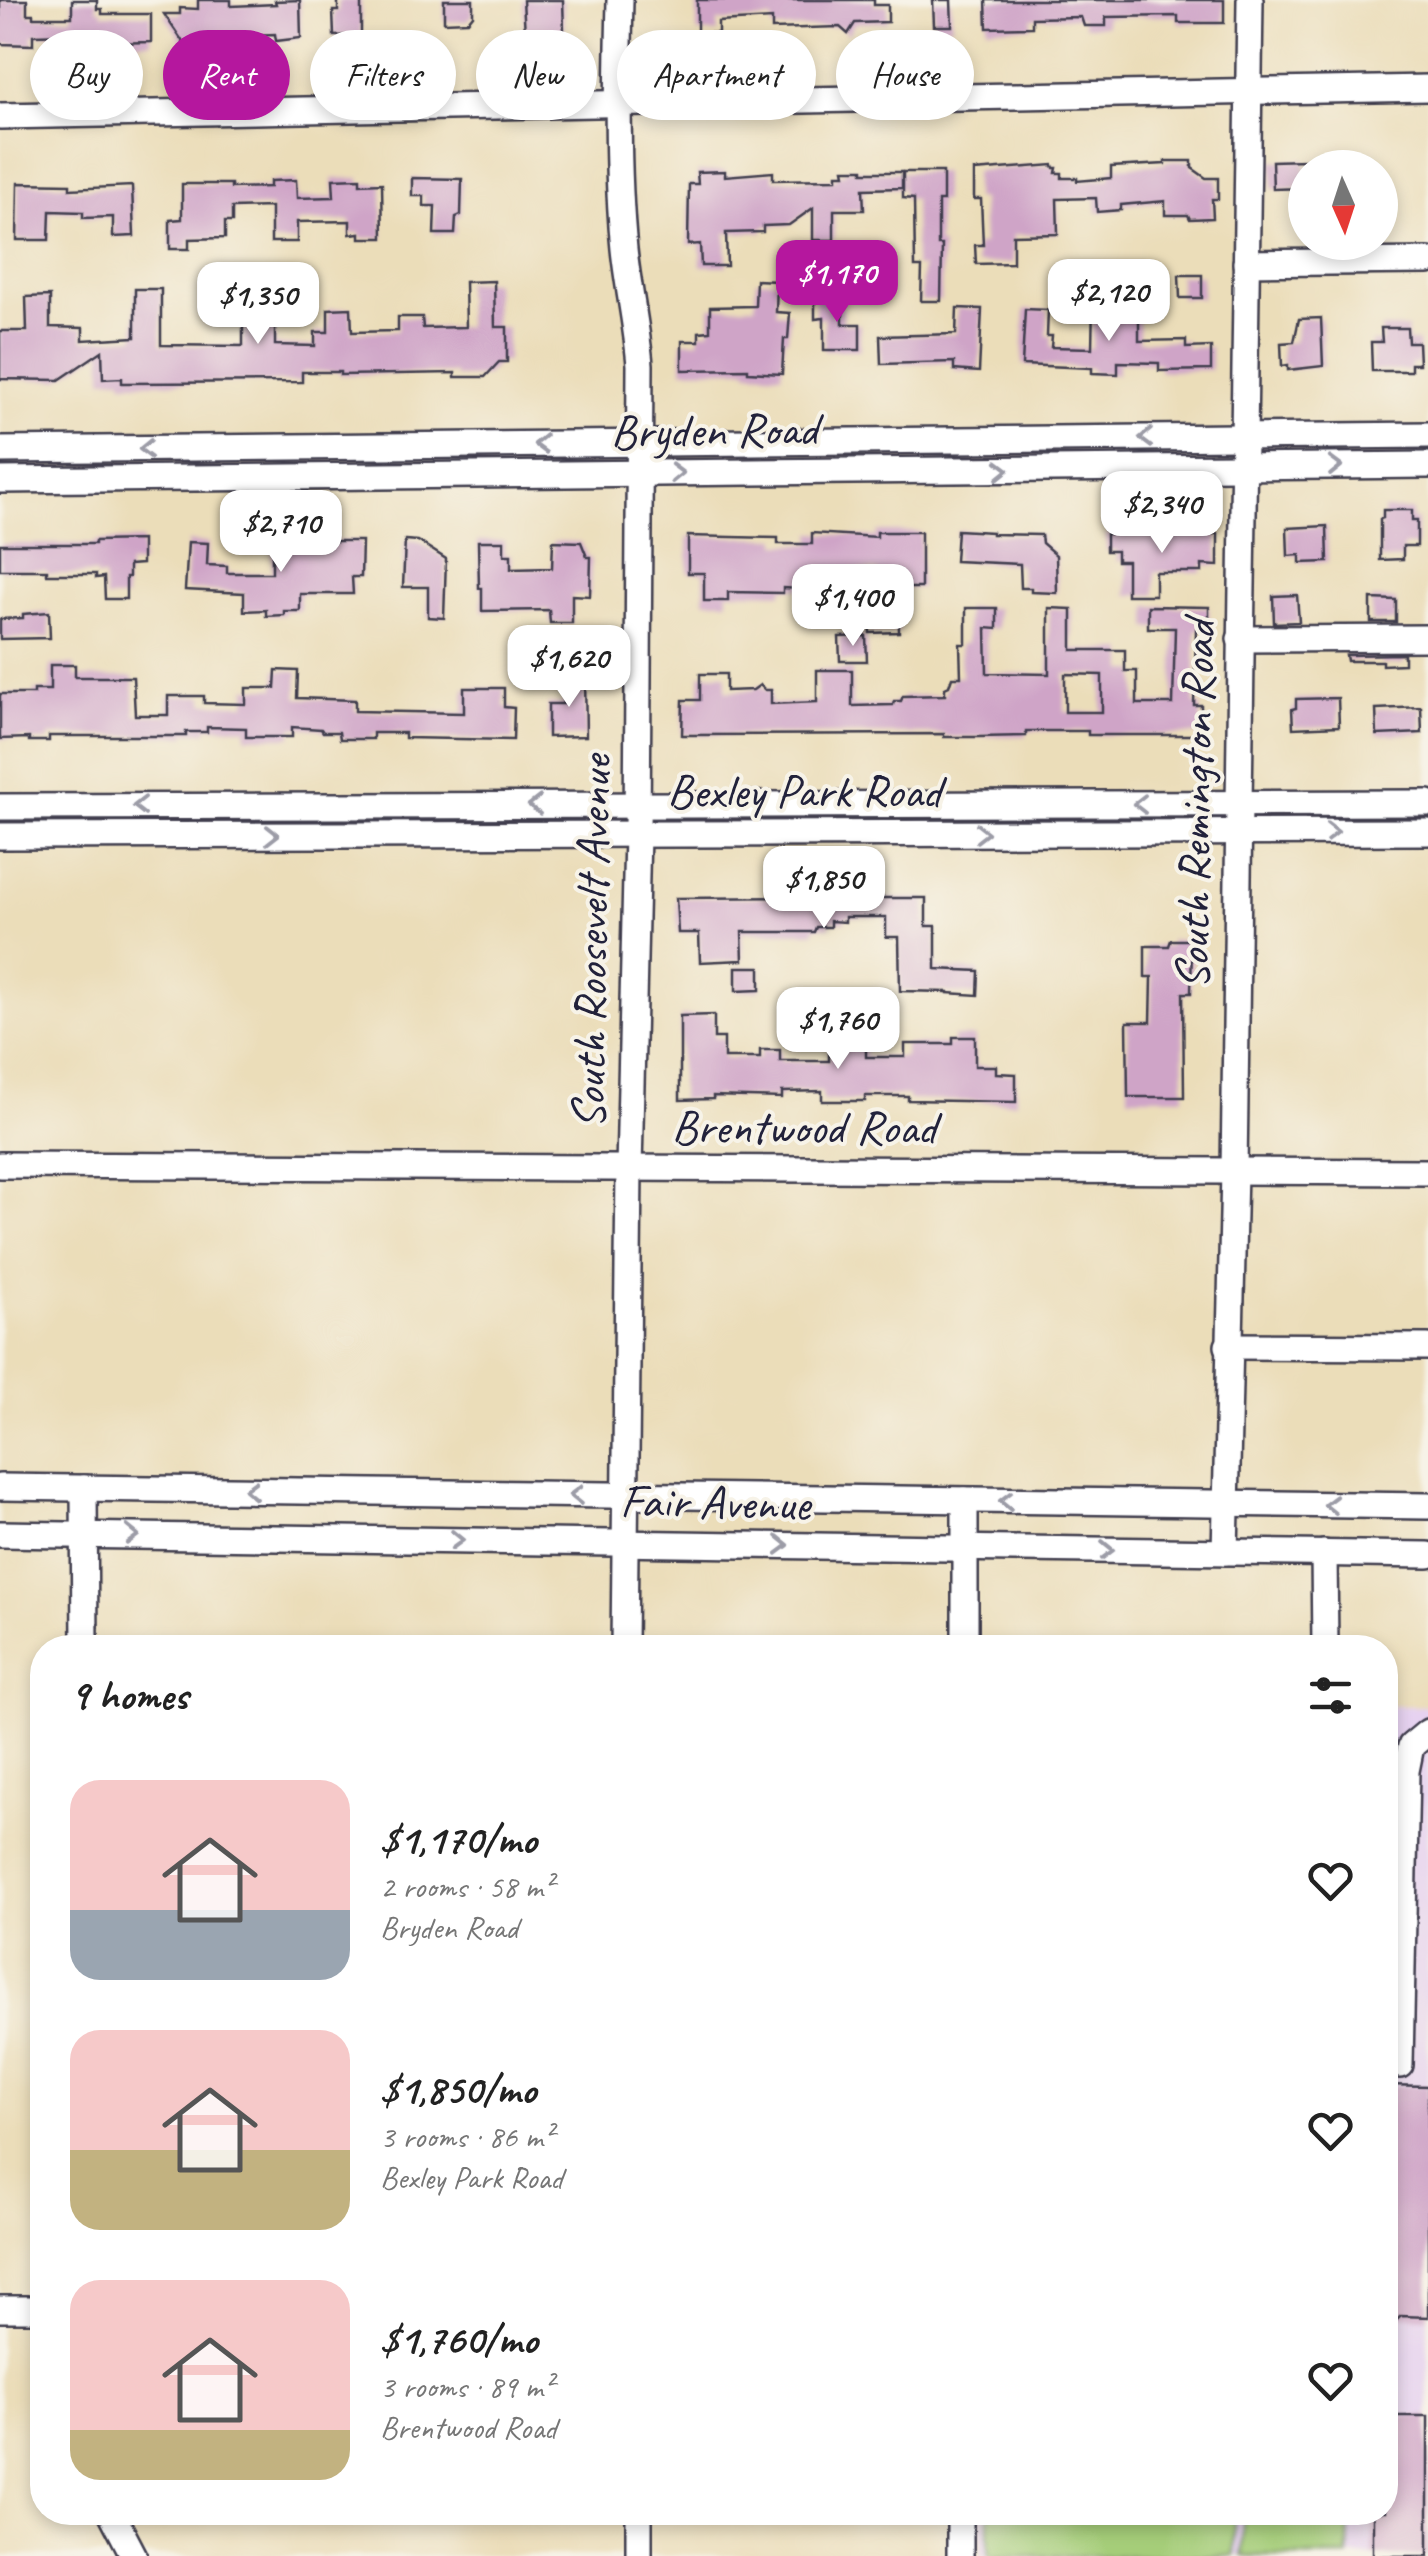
<!DOCTYPE html>
<html lang="en">
<head>
<meta charset="utf-8">
<style>
  :root { --surface:#fff; --page:#f2f2f2; --text:#222; --muted:#767676; --accent:#b5179e }
  body { margin:0; font-family:Caveat,sans-serif; background:var(--page); color:var(--text); height:100vh; display:flex; flex-direction:column; font-size:38px; white-space:nowrap }
  * { box-sizing:border-box; margin:0 }
  p { font-size:32px; color:var(--muted) }
  .icon { flex:none; width:55px; height:55px; fill:none; stroke:currentColor; stroke-width:2; stroke-linecap:round; stroke-linejoin:round }
  .map { position:relative; flex:1; overflow:hidden }
  .sheet { position:absolute; left:30px; top:1635px; width:1368px; height:890px; display:flex; flex-direction:column; background:var(--surface); border-radius:40px; box-shadow:0 5px 15px #0003 }
  .sheet>* { flex:none }
  .banner { position:absolute; left:30px; top:30px; width:1370px; height:90px; display:flex; gap:20px }
  .needle { width:65px; rotate:177deg }
  .tools { position:absolute; left:1288px; top:150px; display:grid; gap:20px }
  .tools a { display:grid; place-items:center; width:110px; height:110px; border-radius:50%; background:var(--surface); box-shadow:0 5px 15px #0003; font-size:50px }
  .price { position:absolute; translate:-50% -85px; padding:0 22px; border-radius:20px; background:#fff; color:#222; font-size:32px; line-height:65px; filter:drop-shadow(0 2px 5px #0008) }
  .price::after { content:''; position:absolute; left:50%; top:60px; width:30px; height:22px; margin-left:-15px; background:inherit; clip-path:polygon(0 0,100% 0,50% 100%) }
  .price.selected { background:var(--accent); color:#fff }
  ul { padding:0; list-style:none }
  li { display:flex; align-items:center; gap:30px; height:250px; padding:0 40px }
  li span { display:grid; place-items:center; flex:none; width:280px; height:200px; border-radius:30px; color:#555 }
  li>.icon { margin-inline-start:auto }
  span .icon { width:120px; height:120px; fill:#fffc; stroke-width:1 }
  li b { font-size:42px }
  h2 { display:flex; justify-content:space-between; align-items:center; height:120px; padding:0 40px; font-size:42px }
  .tag { padding:0 35px; border-radius:45px; background:var(--surface); box-shadow:0 5px 15px #0003; font-size:35px; line-height:90px }
  .tag.selected { background:var(--accent); color:#fff }
  .map>svg:first-child { display:block }
  .built { fill:#e6d2f0 }
  .green { fill:#a5cd79; stroke:#64785a; stroke-width:2.5 }
  .building { fill:#cfa4c7; fill-rule:evenodd }
  .lines { fill:none; stroke-linecap:round; stroke-linejoin:round }
  .minor-casing { stroke:#403e4e; stroke-width:30 }
  .minor { stroke:#fff; stroke-width:25 }
  .oneway { stroke:#9c9ca7 }
  .labels { text-anchor:middle; dominant-baseline:central; stroke-width:8; stroke-linejoin:round; paint-order:stroke }
  .street-label { font-size:48px; fill:#22223b; stroke:#f7f3e8 }
</style>
</head>
<body>
<div class="map">
<svg width="1428" height="2556" viewBox="0 0 1428 2556">
  <rect width="100%" height="100%" fill="#f7f3e8"/>
  <filter id="ink" filterUnits="userSpaceOnUse"><feTurbulence type="fractalNoise" baseFrequency=".01" numOctaves="2"/><feDisplacementMap in="SourceGraphic" scale="20" xChannelSelector="R" yChannelSelector="G"/><feConvolveMatrix kernelMatrix="1 2 1 2 8 2 1 2 1" color-interpolation-filters="sRGB"/></filter>
  <filter id="wash" filterUnits="userSpaceOnUse"><feTurbulence type="fractalNoise" baseFrequency=".0048" numOctaves="4" result="noise"/><feDisplacementMap in="SourceGraphic" scale="40" xChannelSelector="R" yChannelSelector="G"/><feGaussianBlur stdDeviation="2.25" result="paint"/><feColorMatrix in="noise" values="0 0 0 0 0 0 0 0 0 0 0 0 0 0 0 0 0 1.4 0 .05"/><feComposite in="paint" operator="in"/></filter>
  <g filter="url(#wash)">
    <rect width="100%" height="100%" fill="#ebddb9"/>
    <!-- built -->
    <path class="built" d="M 1385,1706 L 1428,1706 L 1428,2556 L 981,2556 L 981,2513 L 1385,2512 Z"/>
    <!-- green -->
    <g class="green">
      <rect x="989" y="2513" width="245" height="43"/>
      <path d="M 1243,2513 L 1349,2513 L 1348,2556 L 1242,2556 Z"/>
    </g>
    <g id="blocks">
      <!-- building -->
      <g class="building">
        <path d="M 0,0 L 27,0 L 27,14 L 33,14 L 33,17 L 72,17 L 72,0 L 97,0 L 97,9 L 102,9 L 102,14 L 151,14 L 151,42 L 70,44 L 70,34 L 33,35 L 33,45 L 0,44 Z"/>
        <path d="M 198,0 L 231,0 L 231,6 L 276,4 L 275,1 L 300,0 L 301,38 L 276,41 L 275,34 L 228,36 L 228,43 L 185,45 L 164,14 L 180,14 L 180,8 L 198,9 Z"/>
        <path d="M 338,0 L 361,0 L 361,35 L 334,36 L 333,11 L 338,11 Z"/>
        <path d="M 444,0 L 473,0 L 473,15 L 468,21 L 444,22 Z"/>
        <path d="M 523,0 L 563,0 L 564,32 L 553,32 L 540,57 L 538,33 L 525,34 Z"/>
        <path d="M 697,0 L 874,0 L 874,5 L 888,5 L 888,22 L 855,23 L 848,34 L 840,27 L 772,29 L 772,19 L 718,22 L 718,33 L 697,33 Z"/>
        <path d="M 933,0 L 951,0 L 952,26 L 934,26 Z"/>
        <path d="M 986,0 L 1224,0 L 1224,23 L 1178,23 L 1178,16 L 1106,17 L 1106,26 L 1084,26 L 1081,17 L 1032,18 L 1032,27 L 987,28 Z"/>
        <path d="M 1305,160 L 1305,188 L 1273,189 L 1272,161 Z"/>
        <path d="M 1165,161 L 1192,161 L 1192,168 L 1206,178 L 1218,178 L 1218,199 L 1212,199 L 1213,218 L 1190,219 L 1188,215 L 1165,215 L 1165,201 L 1121,205 L 1121,210 L 1097,212 L 1096,198 L 1057,199 L 1058,234 L 1013,235 L 1013,263 L 976,264 L 975,245 L 983,245 L 981,199 L 974,199 L 974,171 L 1053,165 L 1054,168 L 1057,168 L 1056,173 L 1062,173 L 1062,178 L 1077,178 L 1077,181 L 1111,178 L 1111,167 L 1165,164 Z"/>
        <path d="M 844,169 L 863,169 L 863,172 L 902,172 L 902,188 L 863,189 L 864,210 L 834,210 L 834,240 L 813,240 L 813,208 L 789,225 L 763,226 L 763,232 L 726,233 L 727,266 L 701,266 L 700,244 L 688,245 L 689,184 L 698,184 L 697,172 L 725,171 L 725,176 L 773,172 L 773,180 L 837,179 L 837,174 L 845,174 Z"/>
        <path d="M 903,172 L 943,172 L 943,201 L 938,201 L 938,245 L 942,245 L 941,301 L 921,301 L 922,267 L 915,267 L 914,199 L 903,198 Z"/>
        <path d="M 360,178 L 360,184 L 382,183 L 383,238 L 360,238 L 360,233 L 350,234 L 350,221 L 297,222 L 297,242 L 271,242 L 271,207 L 232,208 L 232,222 L 225,222 L 225,238 L 189,239 L 189,249 L 170,249 L 170,220 L 182,219 L 182,184 L 231,184 L 231,188 L 270,187 L 270,181 L 296,180 L 297,198 L 334,197 L 333,179 Z"/>
        <path d="M 412,178 L 462,179 L 461,215 L 456,217 L 455,234 L 434,234 L 435,206 L 424,206 L 424,196 L 412,196 Z"/>
        <path d="M 18,183 L 70,184 L 70,189 L 132,186 L 134,236 L 113,237 L 113,217 L 83,218 L 83,212 L 50,211 L 49,240 L 17,240 Z"/>
        <path d="M 1179,275 L 1202,275 L 1202,298 L 1180,298 Z"/>
        <path d="M 756,280 L 777,281 L 776,312 L 790,313 L 788,339 L 784,339 L 782,374 L 748,372 L 748,369 L 682,370 L 682,341 L 699,341 L 699,332 L 710,331 L 710,307 L 755,306 Z"/>
        <path d="M 494,281 L 495,327 L 507,327 L 507,362 L 499,362 L 485,377 L 455,377 L 455,373 L 340,375 L 340,372 L 302,372 L 302,382 L 122,383 L 122,378 L 103,379 L 102,351 L 59,380 L 0,379 L 0,331 L 27,331 L 26,297 L 50,296 L 50,327 L 83,328 L 83,340 L 135,337 L 135,289 L 161,289 L 161,345 L 243,346 L 243,298 L 275,299 L 275,345 L 315,346 L 315,332 L 328,332 L 328,309 L 351,308 L 352,332 L 398,331 L 398,317 L 422,317 L 423,328 L 466,327 L 465,282 Z"/>
        <path d="M 1125,295 L 1139,307 L 1139,341 L 1186,340 L 1186,348 L 1211,347 L 1211,370 L 1159,371 L 1159,363 L 1118,362 L 1118,374 L 1092,373 L 1092,368 L 1022,365 L 1025,309 L 1048,310 L 1047,336 L 1052,336 L 1051,347 L 1092,348 L 1093,303 L 1119,303 Z"/>
        <path d="M 815,296 L 843,296 L 843,324 L 860,324 L 860,350 L 824,350 L 824,318 L 815,319 Z"/>
        <path d="M 957,308 L 982,309 L 979,372 L 954,370 L 954,362 L 881,364 L 880,336 L 956,334 Z"/>
        <path d="M 1321,318 L 1323,366 L 1288,370 L 1288,365 L 1282,366 L 1281,343 L 1294,342 L 1299,319 Z"/>
        <path d="M 1381,328 L 1407,328 L 1408,342 L 1418,342 L 1419,364 L 1411,364 L 1411,371 L 1372,371 L 1371,342 L 1382,342 Z"/>
        <path d="M 1383,510 L 1412,510 L 1412,520 L 1417,520 L 1417,546 L 1403,546 L 1403,559 L 1380,560 L 1380,519 L 1383,518 Z"/>
        <path d="M 1327,526 L 1328,562 L 1300,563 L 1300,555 L 1288,556 L 1287,528 Z"/>
        <path d="M 957,530 L 992,532 L 992,534 L 1041,535 L 1042,543 L 1056,555 L 1057,593 L 1031,592 L 1031,588 L 1021,588 L 1020,564 L 955,561 Z"/>
        <path d="M 1183,531 L 1206,531 L 1206,534 L 1218,534 L 1218,566 L 1202,565 L 1202,572 L 1155,572 L 1155,595 L 1127,595 L 1127,561 L 1117,561 L 1117,551 L 1106,551 L 1106,534 L 1183,533 Z"/>
        <path d="M 877,532 L 921,532 L 921,588 L 898,588 L 899,632 L 870,633 L 869,608 L 878,608 L 878,571 L 841,569 L 839,591 L 783,588 L 783,593 L 728,592 L 728,601 L 704,601 L 704,573 L 688,573 L 688,536 L 778,538 L 778,544 L 812,544 L 812,533 L 877,537 Z"/>
        <path d="M 142,540 L 142,564 L 129,565 L 129,577 L 126,577 L 126,599 L 105,599 L 104,577 L 96,578 L 96,574 L 47,574 L 47,570 L 0,570 L 0,544 L 95,544 L 95,541 Z"/>
        <path d="M 405,540 L 418,541 L 446,559 L 444,618 L 428,617 L 428,587 L 403,587 Z"/>
        <path d="M 322,541 L 362,541 L 361,577 L 352,577 L 353,594 L 300,594 L 300,611 L 284,611 L 284,615 L 266,616 L 266,610 L 244,611 L 244,593 L 185,590 L 188,542 L 208,543 L 207,565 L 227,566 L 227,573 L 272,573 L 272,543 L 322,543 Z"/>
        <path d="M 478,541 L 504,541 L 504,555 L 511,555 L 511,569 L 552,568 L 553,541 L 581,542 L 587,557 L 591,557 L 590,596 L 572,595 L 572,623 L 550,623 L 549,610 L 482,611 L 482,588 L 479,588 Z"/>
        <path d="M 1297,595 L 1299,622 L 1274,623 L 1273,596 Z"/>
        <path d="M 1371,599 L 1396,600 L 1396,622 L 1371,622 Z"/>
        <path d="M 1148,606 L 1209,607 L 1209,629 L 1196,629 L 1194,705 L 1201,705 L 1201,735 L 1088,735 L 1088,731 L 1026,731 L 1026,736 L 978,737 L 944,737 L 944,734 L 682,735 L 683,700 L 700,700 L 700,674 L 726,674 L 726,691 L 753,690 L 760,685 L 765,690 L 771,690 L 771,704 L 817,702 L 817,670 L 852,670 L 852,706 L 893,705 L 894,701 L 901,701 L 903,696 L 945,695 L 945,688 L 949,686 L 952,677 L 961,677 L 960,644 L 966,644 L 966,608 L 997,608 L 997,629 L 986,628 L 987,673 L 1049,674 L 1049,608 L 1072,609 L 1072,650 L 1125,650 L 1125,671 L 1137,671 L 1137,704 L 1173,704 L 1175,628 L 1148,628 ZM 1065,674 L 1102,675 L 1102,712 L 1065,712 Z"/>
        <path d="M 49,612 L 50,638 L 0,639 L 0,619 L 23,618 L 23,614 Z"/>
        <path d="M 866,636 L 867,661 L 840,661 L 839,637 Z"/>
        <path d="M 1404,654 L 1404,664 L 1382,665 L 1382,661 L 1347,661 L 1346,655 Z"/>
        <path d="M 50,665 L 75,665 L 75,677 L 133,677 L 135,715 L 168,715 L 168,696 L 204,696 L 204,703 L 246,704 L 246,688 L 275,688 L 276,670 L 298,671 L 297,698 L 355,700 L 355,711 L 464,713 L 464,688 L 504,688 L 504,707 L 514,708 L 513,740 L 405,738 L 405,733 L 373,733 L 373,739 L 340,739 L 339,732 L 323,732 L 321,729 L 292,727 L 292,737 L 246,737 L 246,728 L 207,727 L 207,732 L 186,732 L 186,736 L 49,736 L 49,741 L 29,741 L 29,738 L 0,739 L 0,694 L 34,694 L 34,690 L 50,690 Z"/>
        <path d="M 563,676 L 585,676 L 586,736 L 548,737 L 548,704 L 563,704 Z"/>
        <path d="M 1338,698 L 1339,726 L 1293,728 L 1292,709 L 1296,708 L 1296,699 Z"/>
        <path d="M 1421,707 L 1422,733 L 1377,735 L 1376,709 Z"/>
        <path d="M 801,894 L 858,894 L 858,898 L 926,898 L 926,926 L 936,926 L 936,969 L 979,971 L 978,995 L 948,993 L 948,992 L 900,991 L 899,937 L 886,937 L 886,917 L 845,917 L 845,922 L 830,921 L 830,927 L 816,927 L 814,932 L 742,932 L 743,960 L 700,962 L 699,933 L 678,933 L 676,898 L 801,897 Z"/>
        <path d="M 1171,940 L 1192,940 L 1191,993 L 1183,993 L 1184,1097 L 1128,1097 L 1127,1022 L 1151,1022 L 1152,977 L 1145,977 L 1145,946 L 1169,946 Z"/>
        <path d="M 736,967 L 760,967 L 760,990 L 736,991 Z"/>
        <path d="M 714,1015 L 714,1038 L 724,1038 L 724,1058 L 760,1058 L 760,1050 L 780,1050 L 780,1061 L 829,1061 L 829,1045 L 839,1045 L 839,1043 L 866,1044 L 866,1057 L 905,1057 L 905,1044 L 953,1044 L 953,1037 L 975,1037 L 975,1066 L 996,1066 L 996,1073 L 1016,1074 L 1016,1102 L 908,1100 L 908,1096 L 865,1096 L 865,1101 L 822,1101 L 822,1091 L 782,1092 L 782,1098 L 713,1096 L 713,1099 L 680,1100 L 680,1016 Z"/>
        <path d="M 1385,2085 L 1428,2086 L 1428,2317 L 1401,2316 L 1385,2331 Z"/>
        <path d="M 1385,2416 L 1428,2416 L 1428,2556 L 1373,2556 L 1373,2512 L 1385,2512 Z"/>
      </g>
    </g>
  </g>
  <g filter="url(#ink)">
    <use href="#blocks" fill-opacity="0" stroke="#403e4e" stroke-width="2.5"/>
    <g class="lines">
      <defs>
        <g id="minor">
          <path d="M 620,0 C 618,83 616,167 624,249 C 628,288 637,326 640,365 L 637,834 L 629,1169 L 624,1648"/>
          <path d="M 0,116 C 476,107 952,96 1428,88"/>
          <path d="M 1246,263 L 1428,261"/>
          <path d="M 0,450 L 1428,435"/>
          <path d="M 0,480 L 1428,465"/>
          <path d="M 1240,639 L 1428,638"/>
          <path d="M 0,807 L 1428,803"/>
          <path d="M 0,836 L 1428,832"/>
          <path d="M 0,1165 L 1428,1172"/>
          <path d="M 1228,1346 L 1428,1347"/>
          <path d="M 0,1487 L 1428,1506"/>
          <path d="M 84,1488 L 85,1648"/>
          <path d="M 0,1534 L 1428,1555"/>
          <path d="M 1225,1552 L 1234,1171 L 1250,0"/>
          <path d="M 1324,1553 L 1325,1648"/>
          <path d="M 965,1648 L 965,1500"/>
          <path d="M 1400,2065 L 1406,1771 L 1411,1746 L 1428,1732"/>
          <path d="M 0,2309 L 42,2309"/>
          <path d="M 111,2512 L 134,2556"/>
          <path d="M 639,2512 L 639,2556"/>
          <path d="M 960,2556 L 960,2512"/>
        </g>
      </defs>
      <!-- minor casing -->
      <use href="#minor" class="minor-casing"/>
      <!-- minor -->
      <use href="#minor" class="minor"/>
    </g>
    <!-- one-way arrows -->
    <defs><path id="oneway-chevron" d="M-2-3.5L2.5 0L-2 3.5" fill="none" stroke-width="1.6" stroke-linecap="round" stroke-linejoin="round" transform="scale(2.5)"/></defs>
    <g class="oneway">
      <use href="#oneway-chevron" transform="translate(1146 438) rotate(179)"/>
      <use href="#oneway-chevron" transform="translate(541 444) rotate(179)"/>
      <use href="#oneway-chevron" transform="translate(146 449) rotate(179)"/>
      <use href="#oneway-chevron" transform="translate(1335 466) rotate(-1)"/>
      <use href="#oneway-chevron" transform="translate(1002 470) rotate(-1)"/>
      <use href="#oneway-chevron" transform="translate(677 473) rotate(-1)"/>
      <use href="#oneway-chevron" transform="translate(1140 804) rotate(180)"/>
      <use href="#oneway-chevron" transform="translate(535 805) rotate(180)"/>
      <use href="#oneway-chevron" transform="translate(140 806) rotate(180)"/>
      <use href="#oneway-chevron" transform="translate(1332 832)"/>
      <use href="#oneway-chevron" transform="translate(982 833)"/>
      <use href="#oneway-chevron" transform="translate(272 835)"/>
      <use href="#oneway-chevron" transform="translate(251 1490) rotate(-179)"/>
      <use href="#oneway-chevron" transform="translate(576 1495) rotate(-179)"/>
      <use href="#oneway-chevron" transform="translate(1006 1501) rotate(-179)"/>
      <use href="#oneway-chevron" transform="translate(1331 1505) rotate(-179)"/>
      <use href="#oneway-chevron" transform="translate(132 1535) rotate(1)"/>
      <use href="#oneway-chevron" transform="translate(457 1540) rotate(1)"/>
      <use href="#oneway-chevron" transform="translate(782 1545) rotate(1)"/>
      <use href="#oneway-chevron" transform="translate(1107 1550) rotate(1)"/>
    </g>
  </g>
  <g class="labels">
    <!-- street labels -->
    <g class="street-label">
      <text transform="translate(714 430) rotate(-1)">Bryden Road</text>
      <text x="804" y="791">Bexley Park Road</text>
      <text transform="translate(1195 805) rotate(-89)">South Remington Road</text>
      <text transform="translate(591 942) rotate(-89)">South Roosevelt Avenue</text>
      <text x="804" y="1127">Brentwood Road</text>
      <text transform="translate(715 1502) rotate(1)">Fair Avenue</text>
    </g>
  </g>
</svg>
<div class="tools">
<a><svg class="needle" viewBox="-14 -14 28 28"><path d="M0-13l5 13h-10z" fill="#e53935"/><path d="M0 13l5-13h-10z" fill="#767676"/></svg></a>
</div>
<b class="price selected" style="left:837px;top:325px">$1,170</b>
<b class="price" style="left:1109px;top:344px">$2,120</b>
<b class="price" style="left:258px;top:347px">$1,350</b>
<b class="price" style="left:1162px;top:556px">$2,340</b>
<b class="price" style="left:281px;top:575px">$2,710</b>
<b class="price" style="left:853px;top:649px">$1,400</b>
<b class="price" style="left:569px;top:710px">$1,620</b>
<b class="price" style="left:824px;top:931px">$1,850</b>
<b class="price" style="left:838px;top:1072px">$1,760</b>
<div class="banner">
<a class="tag">Buy</a>
<a class="tag selected">Rent</a>
<a class="tag">Filters</a>
<a class="tag">New</a>
<a class="tag">Apartment</a>
<a class="tag">House</a>
</div>
<section class="sheet">
<h2>9 homes<svg class="icon" aria-label="filters" viewBox="0 0 24 24"><path d="M4 7h16M4 17h16"/><circle cx="9" cy="7" r="2"/><circle cx="15" cy="17" r="2"/></svg></h2>
<ul>
<li><span style="background:linear-gradient(#f6c9c9 65%,#9aa5b1 0)"><svg class="icon" aria-label="home" viewBox="0 0 24 24"><path d="M3 11l9-7 9 7M6 9v11h12V9"/></svg></span><div><b>$1,170/mo</b><p>2 rooms · 58 m²</p><p>Bryden Road</p></div><svg class="icon" aria-label="heart" viewBox="0 0 24 24"><path d="M12 20l-8-8c-3-5 5-10 8-4 3-6 11-1 8 4z"/></svg></li>
<li><span style="background:linear-gradient(#f6c9c9 60%,#c2b280 0)"><svg class="icon" aria-label="home" viewBox="0 0 24 24"><path d="M3 11l9-7 9 7M6 9v11h12V9"/></svg></span><div><b>$1,850/mo</b><p>3 rooms · 86 m²</p><p>Bexley Park Road</p></div><svg class="icon" aria-label="heart" viewBox="0 0 24 24"><path d="M12 20l-8-8c-3-5 5-10 8-4 3-6 11-1 8 4z"/></svg></li>
<li><span style="background:linear-gradient(#f6c9c9 75%,#c2b280 0)"><svg class="icon" aria-label="home" viewBox="0 0 24 24"><path d="M3 11l9-7 9 7M6 9v11h12V9"/></svg></span><div><b>$1,760/mo</b><p>3 rooms · 89 m²</p><p>Brentwood Road</p></div><svg class="icon" aria-label="heart" viewBox="0 0 24 24"><path d="M12 20l-8-8c-3-5 5-10 8-4 3-6 11-1 8 4z"/></svg></li>
</ul>
</section>
</div>
</body>
</html>
